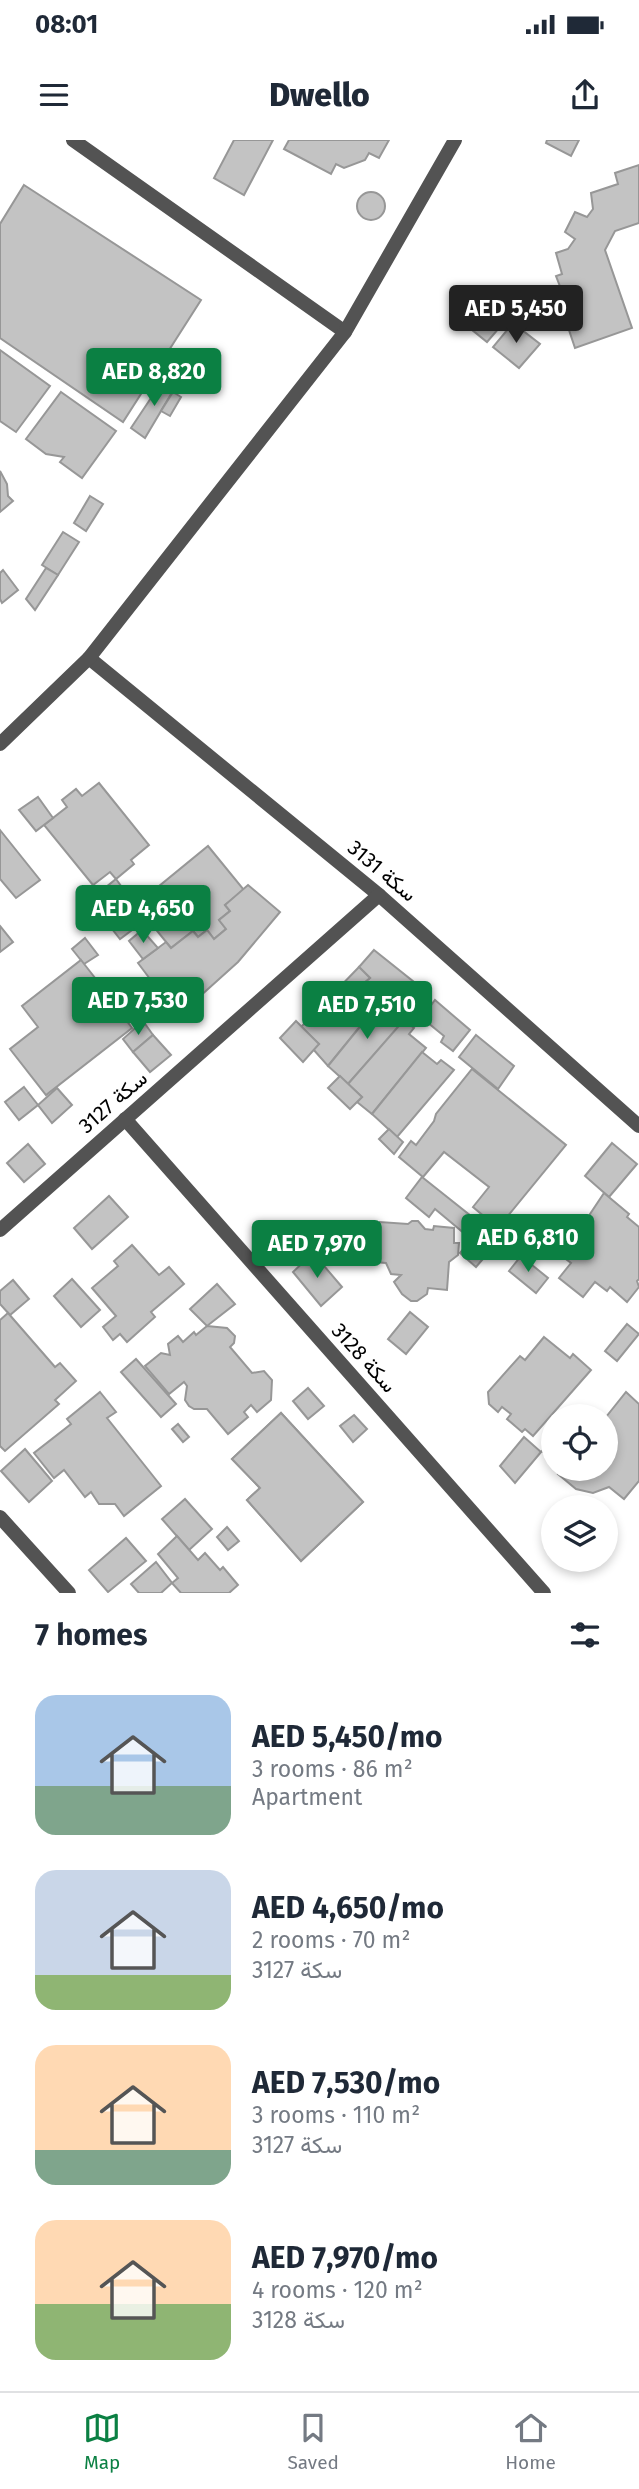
<!DOCTYPE html>
<html lang="en">
<head>
<meta charset="utf-8">
<style>
  :root { --surface:#fff; --page:#f2f2f3; --text:#1f2937; --muted:#747a83; --line:#e0e1e3; --accent:#0b8043 }
  body { margin:0; font-family:"Fira Sans",Vazirmatn,sans-serif; background:var(--page); color:var(--text); height:100vh; display:flex; flex-direction:column; font-size:26px; white-space:nowrap }
  * { box-sizing:border-box; margin:0 }
  p { font-size:23px; color:var(--muted) }
  .icon { flex:none; width:38px; height:38px; fill:none; stroke:currentColor; stroke-width:2; stroke-linecap:round; stroke-linejoin:round }
  .map { position:relative; height:1453px; overflow:hidden }
  .details { display:flex; flex-direction:column; background:var(--surface); flex:1 }
  .details>* { flex:none }
  .fabs { position:absolute; left:541px; top:1264px; display:grid; gap:14px }
  .fabs a { display:grid; place-items:center; width:77px; height:77px; border-radius:50%; background:var(--surface); box-shadow:0 4px 10px #0003; font-size:35px }
  .price { position:absolute; translate:-50% -60px; padding:0 16px; border-radius:7px; background:var(--accent); color:#fff; font-size:23px; line-height:46px; filter:drop-shadow(0 2px 4px #0008) }
  .price::after { content:''; position:absolute; left:50%; top:42px; width:21px; height:16px; margin-left:-10px; background:inherit; clip-path:polygon(0 0,100% 0,50% 100%) }
  .price.active { background:#222; color:#fff }
  ul { padding:0; list-style:none }
  li { display:flex; align-items:center; gap:21px; height:175px; padding:0 35px }
  li span { display:grid; place-items:center; flex:none; width:196px; height:140px; border-radius:21px; color:#555 }
  li>.icon { margin-inline-start:auto }
  span .icon { width:84px; height:84px; fill:#fffc; stroke-width:1 }
  li b { font-size:30px }
  h2 { display:flex; justify-content:space-between; align-items:center; height:84px; padding:0 35px; font-size:30px }
  .status { display:flex; justify-content:space-between; align-items:center; height:49px; padding:0 35px; background:var(--surface); direction:ltr }
  .status svg { height:19px; fill:currentColor }
  header { display:flex; justify-content:space-between; align-items:center; height:91px; padding:0 35px; background:var(--surface); font-size:32px; font-weight:800 }
  .tab-bar { display:flex; justify-content:space-around; align-items:center; height:98px; border-top:2px solid var(--line); background:var(--surface); font-size:19px; color:var(--muted) }
  .tab-bar a { display:grid; justify-items:center; gap:4px }
  .tab-bar .active { color:var(--accent) }
  .map>svg:first-child { display:block }
  .building { fill:#c3c3c3; stroke:#979797; stroke-width:2; fill-rule:evenodd }
  .lines { fill:none; stroke-linecap:round; stroke-linejoin:round }
  .minor { stroke:#535353; stroke-width:14 }
  .labels { text-anchor:middle; dominant-baseline:central; stroke-width:6; stroke-linejoin:round; paint-order:stroke }
  .street-label { font-size:21px; fill:#000; stroke:#fff }
</style>
</head>
<body>
<div class="status"><b>08:01</b><svg viewBox="0 0 49 12"><path d="M0 12V9h3v3zM5 12V6h3v6zM10 12V3h3v9zM15 12V0h3v12zM26 1h20v11H26zM47 4h2v5h-2z"/></svg></div>
<header><svg class="icon" aria-label="menu" viewBox="0 0 24 24"><path d="M4 6h16M4 12h16M4 18h16"/></svg>Dwello<svg class="icon" aria-label="share" viewBox="0 0 24 24"><path d="M12 15V3M7 8l5-5 5 5M5 13v7h14v-7"/></svg></header>
<div class="map">
<svg width="639" height="1453" viewBox="0 0 639 1453">
  <rect width="100%" height="100%" fill="#fff"/>
  <!-- building -->
  <g class="building">
    <path d="M 234,0 L 273,0 L 244,55 L 214,38 Z"/>
    <path d="M 289,0 L 389,0 L 379,18 L 369,13 L 365,20 L 344,28 L 336,24 L 331,34 L 284,9 Z"/>
    <path d="M 547,0 L 579,0 L 571,16 L 546,3 Z"/>
    <path d="M 639,25 L 639,83 L 615,91 L 605,110 L 632,188 L 575,208 L 556,151 L 561,149 L 556,136 L 562,134 L 556,113 L 568,109 L 575,99 L 565,92 L 575,72 L 587,77 L 593,69 L 591,53 L 618,44 L 615,33 Z"/>
    <path d="M 24,45 L 201,160 L 123,282 L 0,198 L 0,84 Z"/>
    <circle cx="371" cy="66" r="14"/>
    <path d="M 479,170 L 500,187 L 487,202 L 466,185 Z"/>
    <path d="M 513,183 L 540,204 L 519,228 L 493,207 Z"/>
    <path d="M 0,210 L 50,246 L 16,292 L 0,281 Z"/>
    <path d="M 165,237 L 177,244 L 145,298 L 131,288 Z"/>
    <path d="M 61,252 L 116,291 L 82,338 L 60,322 L 64,317 L 46,314 L 26,299 Z"/>
    <path d="M 173,252 L 181,257 L 170,276 L 161,271 Z"/>
    <path d="M 0,331 L 7,344 L 8,356 L 13,361 L 0,372 Z"/>
    <path d="M 90,356 L 103,364 L 86,391 L 74,383 Z"/>
    <path d="M 63,392 L 79,402 L 58,435 L 42,425 Z"/>
    <path d="M 46,428 L 58,435 L 35,470 L 26,459 Z"/>
    <path d="M 3,430 L 18,450 L 2,463 L 0,459 L 0,433 Z"/>
    <path d="M 99,643 L 149,705 L 131,720 L 134,724 L 116,739 L 110,732 L 93,745 L 44,685 L 67,667 L 62,660 L 76,649 L 82,656 Z"/>
    <path d="M 38,657 L 53,678 L 36,691 L 19,670 Z"/>
    <path d="M 0,690 L 40,740 L 16,758 L 0,739 Z"/>
    <path d="M 208,706 L 244,750 L 225,765 L 230,771 L 219,780 L 226,789 L 214,799 L 207,790 L 198,797 L 193,791 L 171,808 L 136,765 Z"/>
    <path d="M 116,739 L 124,750 L 98,771 L 90,760 Z"/>
    <path d="M 248,745 L 280,772 L 238,822 L 178,876 L 138,823 L 166,802 L 171,808 L 193,791 L 198,797 L 207,790 L 214,799 L 226,789 L 219,780 L 230,771 L 225,765 Z"/>
    <path d="M 114,758 L 136,787 L 120,799 L 98,771 Z"/>
    <path d="M 0,786 L 13,802 L 0,812 Z"/>
    <path d="M 142,790 L 158,808 L 143,819 L 129,801 Z"/>
    <path d="M 85,798 L 98,815 L 84,824 L 72,809 Z"/>
    <path d="M 374,810 L 419,846 L 399,870 L 396,867 L 392,871 L 381,861 L 383,858 L 365,842 L 370,838 L 359,827 Z"/>
    <path d="M 81,820 L 99,843 L 91,849 L 107,870 L 115,865 L 132,888 L 46,955 L 10,909 L 38,887 L 22,866 Z"/>
    <path d="M 359,827 L 370,838 L 365,842 L 383,858 L 328,926 L 313,909 L 319,904 L 301,887 Z"/>
    <path d="M 435,860 L 470,890 L 453,911 L 441,902 L 444,896 L 427,882 L 431,877 L 426,872 Z"/>
    <path d="M 381,861 L 392,871 L 396,867 L 408,877 L 348,944 L 328,926 Z"/>
    <path d="M 404,880 L 414,888 L 409,894 L 426,908 L 372,974 L 357,962 L 362,957 L 348,944 Z"/>
    <path d="M 143,881 L 153,895 L 133,912 L 123,899 Z"/>
    <path d="M 296,881 L 319,904 L 303,922 L 280,898 Z"/>
    <path d="M 153,895 L 171,915 L 150,932 L 133,912 Z"/>
    <path d="M 476,895 L 514,926 L 498,949 L 459,917 Z"/>
    <path d="M 422,912 L 437,924 L 441,920 L 454,930 L 397,997 L 372,974 Z"/>
    <path d="M 472,929 L 566,1005 L 498,1088 L 473,1067 L 489,1047 L 444,1012 L 423,1037 L 399,1017 L 411,1001 L 416,1005 L 434,981 L 436,974 Z"/>
    <path d="M 340,936 L 362,957 L 350,969 L 328,948 Z"/>
    <path d="M 24,947 L 38,965 L 19,980 L 5,962 Z"/>
    <path d="M 57,948 L 72,965 L 52,983 L 38,965 Z"/>
    <path d="M 389,989 L 403,1002 L 394,1014 L 379,999 Z"/>
    <path d="M 612,1003 L 637,1024 L 609,1057 L 585,1036 Z"/>
    <path d="M 28,1004 L 45,1024 L 24,1042 L 7,1023 Z"/>
    <path d="M 422,1037 L 476,1080 L 465,1094 L 435,1069 L 429,1077 L 406,1058 Z"/>
    <path d="M 604,1053 L 629,1074 L 627,1077 L 639,1087 L 639,1139 L 637,1141 L 639,1147 L 627,1162 L 610,1147 L 607,1151 L 595,1142 L 583,1157 L 559,1138 L 571,1123 L 554,1110 L 570,1090 L 576,1095 Z"/>
    <path d="M 109,1056 L 128,1077 L 92,1109 L 74,1088 Z"/>
    <path d="M 412,1081 L 418,1081 L 425,1089 L 433,1090 L 434,1086 L 454,1088 L 454,1103 L 459,1103 L 458,1115 L 449,1122 L 447,1150 L 428,1148 L 427,1154 L 417,1161 L 411,1161 L 402,1154 L 394,1142 L 401,1135 L 391,1134 L 386,1123 L 374,1122 L 365,1110 L 364,1103 L 372,1092 L 380,1093 L 380,1082 L 408,1084 Z"/>
    <path d="M 478,1092 L 494,1106 L 476,1127 L 460,1113 Z"/>
    <path d="M 132,1105 L 159,1135 L 169,1127 L 184,1144 L 151,1172 L 155,1177 L 127,1202 L 120,1194 L 113,1200 L 103,1187 L 116,1176 L 92,1148 L 118,1126 L 114,1121 Z"/>
    <path d="M 313,1113 L 342,1147 L 321,1166 L 293,1132 Z"/>
    <path d="M 521,1116 L 548,1138 L 536,1153 L 509,1131 Z"/>
    <path d="M 72,1139 L 100,1170 L 81,1187 L 54,1156 Z"/>
    <path d="M 13,1140 L 29,1159 L 10,1175 L 0,1164 L 0,1151 Z"/>
    <path d="M 217,1144 L 235,1164 L 207,1186 L 190,1169 Z"/>
    <path d="M 410,1172 L 428,1187 L 406,1214 L 388,1199 Z"/>
    <path d="M 8,1173 L 55,1227 L 60,1223 L 76,1241 L 55,1260 L 59,1264 L 5,1311 L 0,1306 L 0,1180 Z"/>
    <path d="M 627,1184 L 639,1194 L 617,1221 L 605,1211 Z"/>
    <path d="M 207,1186 L 227,1188 L 235,1196 L 234,1203 L 230,1207 L 252,1233 L 264,1231 L 272,1240 L 271,1260 L 257,1272 L 251,1265 L 244,1272 L 248,1277 L 228,1294 L 207,1269 L 194,1269 L 189,1266 L 185,1260 L 187,1246 L 184,1242 L 169,1254 L 145,1226 L 161,1213 L 170,1215 L 168,1204 L 178,1196 L 183,1202 L 194,1192 L 196,1195 Z"/>
    <path d="M 544,1197 L 570,1218 L 573,1214 L 591,1230 L 533,1296 L 525,1289 L 522,1292 L 507,1279 L 511,1274 L 502,1267 L 498,1272 L 489,1264 L 488,1252 L 520,1216 L 525,1220 Z"/>
    <path d="M 136,1219 L 176,1264 L 161,1277 L 121,1232 Z"/>
    <path d="M 308,1248 L 324,1266 L 308,1279 L 293,1261 Z"/>
    <path d="M 100,1252 L 116,1272 L 107,1278 L 161,1346 L 124,1376 L 115,1364 L 99,1364 L 91,1352 L 85,1357 L 64,1330 L 54,1338 L 34,1313 L 71,1284 L 67,1279 Z"/>
    <path d="M 626,1252 L 639,1264 L 639,1341 L 624,1359 L 609,1347 L 593,1353 L 576,1349 L 558,1334 L 563,1328 L 606,1328 L 606,1277 Z"/>
    <path d="M 281,1273 L 363,1362 L 301,1421 L 247,1360 L 260,1348 L 232,1319 ZM 282,1336 L 300,1355 L 282,1372 L 264,1353 Z"/>
    <path d="M 281,1273 L 363,1362 L 301,1421 L 247,1360 L 260,1348 L 232,1319 Z"/>
    <path d="M 354,1275 L 367,1289 L 353,1302 L 340,1286 Z"/>
    <path d="M 178,1284 L 189,1297 L 183,1302 L 172,1289 Z"/>
    <path d="M 524,1297 L 541,1312 L 515,1343 L 500,1326 Z"/>
    <path d="M 553,1297 L 553,1320 L 542,1311 Z"/>
    <path d="M 25,1309 L 52,1341 L 29,1362 L 1,1331 Z"/>
    <path d="M 185,1359 L 212,1389 L 189,1410 L 162,1379 Z"/>
    <path d="M 227,1387 L 239,1401 L 228,1410 L 217,1397 Z"/>
    <path d="M 177,1396 L 198,1420 L 205,1413 L 220,1430 L 223,1427 L 238,1445 L 229,1453 L 181,1453 L 172,1443 L 178,1438 L 158,1414 Z"/>
    <path d="M 126,1398 L 146,1421 L 108,1452 L 89,1430 Z"/>
    <path d="M 156,1422 L 172,1443 L 161,1453 L 139,1453 L 131,1444 Z"/>
  </g>
  <g class="lines">
    <!-- minor -->
    <g class="minor">
      <path d="M 73,0 L 345,192"/>
      <path d="M 89,518 L 379,755 L 639,986"/>
      <path d="M 0,604 L 89,518 L 345,192 L 455,0"/>
      <path d="M 125,979 L 544,1453"/>
      <path d="M 0,1090 L 379,755"/>
      <path d="M 0,1377 L 69,1453"/>
    </g>
  </g>
  <g class="labels">
    <!-- street labels -->
    <g class="street-label">
      <text transform="translate(382 731) rotate(40)">سكة 3131</text>
      <text transform="translate(113 962) rotate(-41)">سكة 3127</text>
      <text transform="translate(364 1218) rotate(48)">سكة 3128</text>
    </g>
  </g>
</svg>
<div class="fabs">
<a><svg class="icon" aria-label="locate" viewBox="0 0 24 24"><circle cx="12" cy="12" r="6"/><path d="M12 2v4M12 18v4M2 12h4M18 12h4"/></svg></a>
<a><svg class="icon" aria-label="layers" viewBox="0 0 24 24"><path d="M12 4l9 5-9 5-9-5zM3 14l9 5 9-5"/></svg></a>
</div>
<b class="price active" style="left:516px;top:205px">AED 5,450</b>
<b class="price" style="left:154px;top:268px">AED 8,820</b>
<b class="price" style="left:143px;top:805px">AED 4,650</b>
<b class="price" style="left:138px;top:897px">AED 7,530</b>
<b class="price" style="left:367px;top:901px">AED 7,510</b>
<b class="price" style="left:528px;top:1134px">AED 6,810</b>
<b class="price" style="left:317px;top:1140px">AED 7,970</b>
</div>
<section class="details">
<h2>7 homes<svg class="icon" aria-label="filters" viewBox="0 0 24 24"><path d="M4 7h16M4 17h16"/><circle cx="9" cy="7" r="2"/><circle cx="15" cy="17" r="2"/></svg></h2>
<ul>
<li><span style="background:linear-gradient(#a9c7e8 65%,#7fa58c 0)"><svg class="icon" aria-label="home" viewBox="0 0 24 24"><path d="M3 11l9-7 9 7M6 9v11h12V9"/></svg></span><div><b>AED 5,450/mo</b><p>3 rooms · 86 m²</p><p>Apartment</p></div></li>
<li><span style="background:linear-gradient(#c9d6e8 75%,#8fb573 0)"><svg class="icon" aria-label="home" viewBox="0 0 24 24"><path d="M3 11l9-7 9 7M6 9v11h12V9"/></svg></span><div><b>AED 4,650/mo</b><p>2 rooms · 70 m²</p><p>سكة 3127</p></div></li>
<li><span style="background:linear-gradient(#ffd9b3 75%,#7fa58c 0)"><svg class="icon" aria-label="home" viewBox="0 0 24 24"><path d="M3 11l9-7 9 7M6 9v11h12V9"/></svg></span><div><b>AED 7,530/mo</b><p>3 rooms · 110 m²</p><p>سكة 3127</p></div></li>
<li><span style="background:linear-gradient(#ffd9b3 60%,#8fb573 0)"><svg class="icon" aria-label="home" viewBox="0 0 24 24"><path d="M3 11l9-7 9 7M6 9v11h12V9"/></svg></span><div><b>AED 7,970/mo</b><p>4 rooms · 120 m²</p><p>سكة 3128</p></div></li>
</ul>
</section>
<nav class="tab-bar">
<a class="active"><svg class="icon" aria-label="map" viewBox="0 0 24 24"><path d="M3 6l6-2 6 2 6-2v14l-6 2-6-2-6 2zM9 4v14M15 6v14"/></svg>Map</a>
<a><svg class="icon" aria-label="saved" viewBox="0 0 24 24"><path d="M7 4h10v16l-5-4-5 4z"/></svg>Saved</a>
<a><svg class="icon" aria-label="home" viewBox="0 0 24 24"><path d="M3 11l9-7 9 7M6 9v11h12V9"/></svg>Home</a>
</nav>
</body>
</html>
